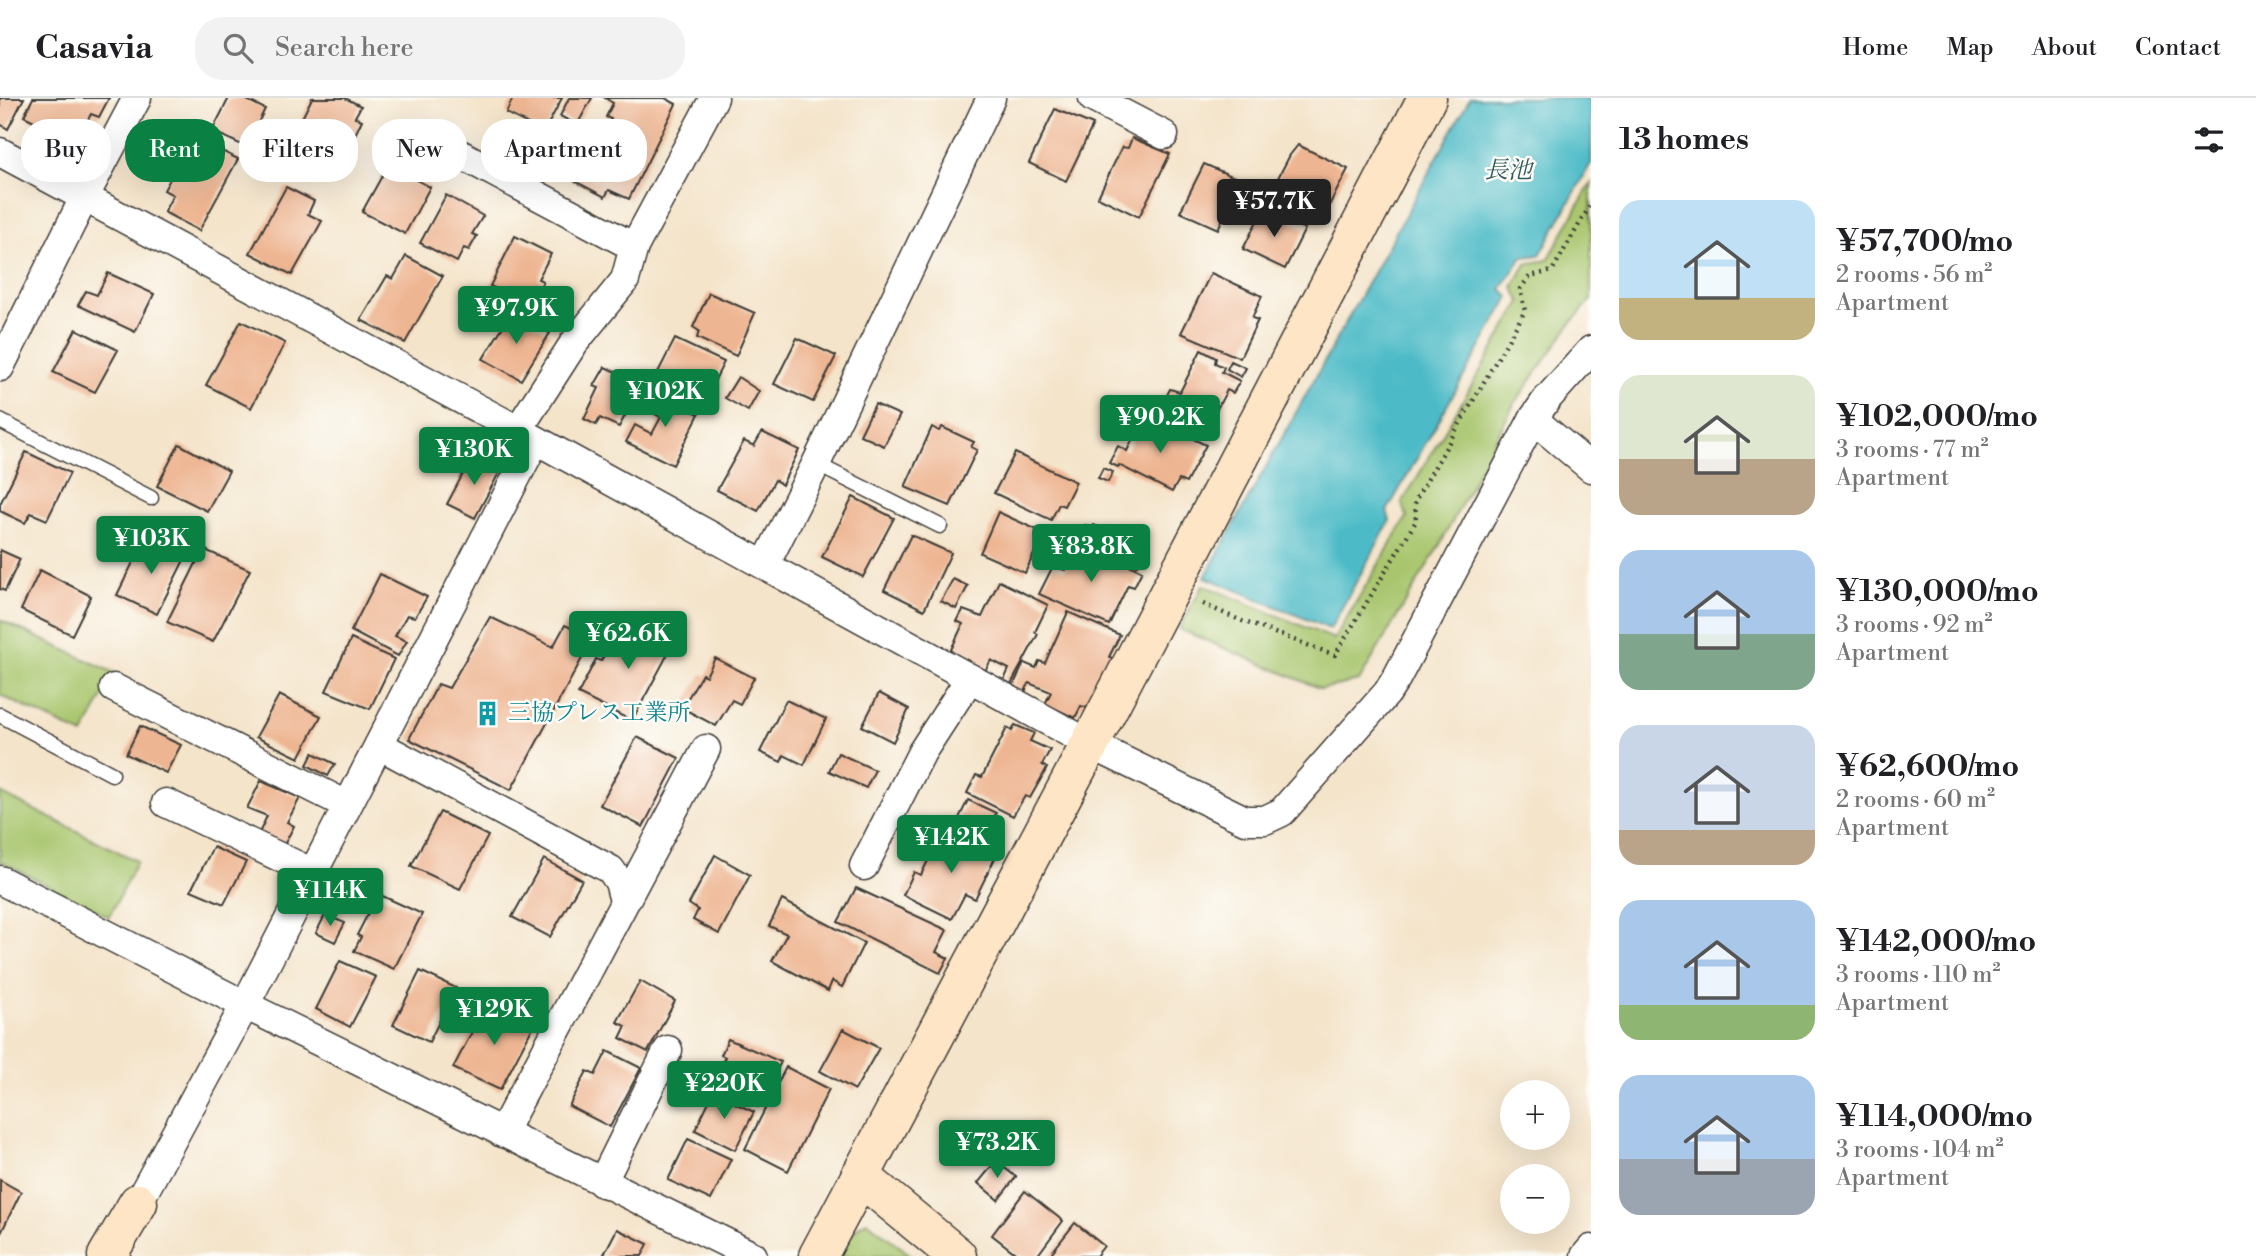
<!DOCTYPE html>
<html lang="en">
<head>
<meta charset="utf-8">
<style>
  :root { --surface:#fff; --page:#f2f2f2; --text:#202124; --muted:#757577; --line:#e0e0e0; --accent:#0b8043 }
  body { margin:0; font-family:"Libre Bodoni","Noto Serif JP",serif; background:var(--page); color:var(--text); height:100vh; display:flex; flex-direction:column; font-size:26px; white-space:nowrap }
  * { box-sizing:border-box; margin:0 }
  p { font-size:23px; color:var(--muted) }
  .icon { flex:none; width:38px; height:38px; fill:none; stroke:currentColor; stroke-width:2; stroke-linecap:round; stroke-linejoin:round }
  .map { position:relative; flex:1; overflow:hidden }
  .side { display:flex; flex-direction:column; background:var(--surface); width:665px }
  .side>* { flex:none }
  .top-card { position:absolute; left:21px; top:21px; width:665px; height:63px; display:flex; gap:14px }
  .buttons { position:absolute; left:1500px; top:982px; display:grid; gap:14px }
  .buttons a { display:grid; place-items:center; width:70px; height:70px; border-radius:50%; background:var(--surface); box-shadow:0 7px 28px #0002; font-size:35px }
  .price { position:absolute; translate:-50% -60px; padding:0 16px; border-radius:7px; background:var(--accent); color:#fff; font-size:23px; line-height:46px; filter:drop-shadow(0 2px 4px #0008) }
  .price::after { content:''; position:absolute; left:50%; top:42px; width:21px; height:16px; margin-left:-10px; background:inherit; clip-path:polygon(0 0,100% 0,50% 100%) }
  .price.current { background:#222; color:#fff }
  ul { padding:0; list-style:none }
  li { display:flex; align-items:center; gap:21px; height:175px; padding:0 28px }
  li span { display:grid; place-items:center; flex:none; width:196px; height:140px; border-radius:21px; color:#555 }
  li>.icon { margin-inline-start:auto }
  span .icon { width:84px; height:84px; fill:#fffc; stroke-width:1 }
  li b { font-size:30px }
  h2 { display:flex; justify-content:space-between; align-items:center; height:84px; padding:0 28px; font-size:30px }
  .tag { padding:0 24px; border-radius:28px; background:var(--surface); box-shadow:0 7px 28px #0002; font-size:24px; line-height:63px }
  .tag.current { background:var(--accent); color:#fff }
  header { display:flex; align-items:center; gap:42px; box-sizing:border-box; height:98px; padding:0 35px; background:var(--surface); border-bottom:2px solid var(--line) }
  header strong { font-size:33px }
  nav { display:flex; gap:38px; margin-inline-start:auto; font-size:24px }
  .search { width:490px; height:63px; background:var(--page); display:flex; align-items:center; gap:18px; box-sizing:border-box; padding:0 24px; border-radius:28px; color:var(--muted); font-size:26px }
  main { display:flex; flex:1; min-height:0 }
  .map>svg:first-child { display:block }
  .green { fill:#a9c66e; stroke:#627145; stroke-width:2 }
  .water { fill:#4ebbc7; stroke:#356c72; stroke-width:2 }
  .building { fill:#eeb592 }
  .lines { fill:none; stroke-linecap:round; stroke-linejoin:round }
  .lane-casing { stroke:#3c3a36; stroke-width:17 }
  .street-casing { stroke:#3c3a36; stroke-width:31 }
  .secondary-casing { stroke:#3c3a36; stroke-width:41 }
  .path { stroke:#3c3a36; stroke-width:4.5; stroke-dasharray:2 5; stroke-linecap:butt }
  .lane { stroke:#fff; stroke-width:14 }
  .street { stroke:#fff; stroke-width:28 }
  .secondary { stroke:#fde5c5; stroke-width:38 }
  .labels { text-anchor:middle; dominant-baseline:central; stroke-width:5; stroke-linejoin:round; paint-order:stroke }
  .culture-label { font-size:23px; fill:#0d838f; stroke:#fdfcf7; text-anchor:start }
  .water-label { font-size:24px; font-style:italic; fill:#305c60; stroke:#fdfcf7 }
</style>
</head>
<body>
<header>
<strong>Casavia</strong>
<div class="search"><svg class="icon" aria-label="search" viewBox="0 0 24 24"><circle cx="10" cy="10" r="6"/><path d="M15 15l6 6"/></svg>Search here</div>
<nav><a>Home</a><a>Map</a><a>About</a><a>Contact</a></nav>
</header>
<main>
<div class="map">
<svg width="1591" height="1158" viewBox="0 0 1591 1158">
  <rect width="100%" height="100%" fill="#fdfcf7"/>
  <filter id="ink" filterUnits="userSpaceOnUse"><feTurbulence type="fractalNoise" baseFrequency=".0143" numOctaves="2"/><feDisplacementMap in="SourceGraphic" scale="14" xChannelSelector="R" yChannelSelector="G"/><feConvolveMatrix kernelMatrix="1 2 1 2 8 2 1 2 1" color-interpolation-filters="sRGB"/></filter>
  <filter id="wash" filterUnits="userSpaceOnUse"><feTurbulence type="fractalNoise" baseFrequency=".00686" numOctaves="4" result="noise"/><feDisplacementMap in="SourceGraphic" scale="28" xChannelSelector="R" yChannelSelector="G"/><feGaussianBlur stdDeviation="1.57" result="paint"/><feColorMatrix in="noise" values="0 0 0 0 0 0 0 0 0 0 0 0 0 0 0 0 0 1.4 0 .05"/><feComposite in="paint" operator="in"/></filter>
  <g filter="url(#wash)">
    <rect width="100%" height="100%" fill="#f4e4ca"/>
    <!-- green -->
    <g class="green">
      <path d="M 1591,85 L 1591,202 L 1571,225 L 1513,308 L 1442,443 L 1359,583 L 1321,591 L 1179,531 L 1203,487 L 1334,541 L 1407,419 L 1402,405 L 1521,204 L 1513,189 L 1526,166 L 1548,162 Z"/>
      <path d="M 0,522 L 115,575 L 83,637 L 0,597 Z"/>
      <path d="M 0,695 L 137,763 L 109,819 L 0,763 Z"/>
      <path d="M 867,1123 L 912,1158 L 839,1158 C 846,1143 851,1131 867,1123 Z"/>
    </g>
    <!-- water -->
    <path class="water" d="M 1470,0 L 1591,0 L 1591,65 L 1540,157 L 1522,159 L 1501,191 L 1509,199 L 1387,413 L 1390,423 L 1330,531 L 1205,479 Z"/>
    <g id="blocks">
      <!-- building -->
      <g class="building">
        <path d="M 0,0 L 24,0 L 8,31 L 0,26 Z"/>
        <path d="M 33,0 L 109,0 L 99,19 L 91,16 L 76,44 L 24,18 Z"/>
        <path d="M 229,0 L 243,0 L 265,11 L 246,49 L 212,33 Z"/>
        <path d="M 312,0 L 345,0 L 361,8 L 355,19 L 362,22 L 353,41 L 346,38 L 336,57 L 294,36 Z"/>
        <path d="M 513,0 L 562,0 L 544,34 L 506,15 Z"/>
        <path d="M 569,0 L 592,0 L 577,27 L 560,18 Z"/>
        <path d="M 605,0 L 665,0 L 676,6 L 629,101 L 609,92 L 605,99 L 565,78 L 590,32 L 602,39 L 611,21 L 606,19 L 613,5 Z"/>
        <path d="M 1055,11 L 1093,27 L 1066,83 L 1029,65 Z"/>
        <path d="M 193,39 L 238,61 L 199,133 L 164,114 L 173,97 L 164,92 Z"/>
        <path d="M 1132,40 L 1170,56 L 1139,119 L 1098,99 L 1122,49 L 1128,50 Z"/>
        <path d="M 1298,47 L 1348,71 L 1320,125 L 1284,107 L 1287,102 L 1270,95 L 1290,57 Z"/>
        <path d="M 1204,66 L 1241,82 L 1218,131 L 1180,114 Z"/>
        <path d="M 388,67 L 430,89 L 405,136 L 362,114 Z"/>
        <path d="M 286,89 L 314,103 L 308,116 L 322,123 L 292,177 L 250,155 Z"/>
        <path d="M 446,97 L 483,118 L 472,136 L 477,138 L 469,152 L 464,150 L 457,164 L 420,145 Z"/>
        <path d="M 1263,111 L 1305,131 L 1285,171 L 1243,151 Z"/>
        <path d="M 515,138 L 551,156 L 538,181 L 543,183 L 537,195 L 531,193 L 525,204 L 490,188 Z"/>
        <path d="M 406,158 L 443,178 L 405,245 L 361,222 L 387,178 L 393,181 Z"/>
        <path d="M 108,175 L 154,196 L 135,234 L 78,207 L 86,193 L 97,197 Z"/>
        <path d="M 1211,175 L 1262,198 L 1252,220 L 1258,222 L 1240,260 L 1181,235 Z"/>
        <path d="M 709,195 L 755,215 L 736,258 L 697,240 L 699,233 L 693,229 Z"/>
        <path d="M 511,215 L 550,235 L 521,282 L 483,261 Z"/>
        <path d="M 241,223 L 285,245 L 251,310 L 206,287 Z"/>
        <path d="M 76,231 L 118,252 L 95,294 L 53,274 Z"/>
        <path d="M 797,240 L 836,258 L 813,304 L 774,286 Z"/>
        <path d="M 675,241 L 724,264 L 704,304 L 655,280 Z"/>
        <path d="M 1201,252 L 1216,260 L 1215,265 L 1224,269 L 1222,274 L 1240,283 L 1233,295 L 1227,292 L 1204,335 L 1159,313 L 1170,291 L 1180,294 Z"/>
        <path d="M 1231,263 L 1246,270 L 1241,279 L 1227,271 Z"/>
        <path d="M 605,269 L 642,286 L 619,329 L 600,320 L 596,327 L 584,321 L 599,290 L 594,288 Z"/>
        <path d="M 738,279 L 759,293 L 748,313 L 725,300 Z"/>
        <path d="M 652,293 L 699,316 L 673,367 L 626,344 L 635,327 L 652,336 L 661,319 L 643,310 Z"/>
        <path d="M 875,306 L 900,317 L 884,348 L 860,337 Z"/>
        <path d="M 1144,318 L 1206,347 L 1186,385 L 1179,382 L 1172,394 L 1119,367 L 1118,369 L 1109,365 L 1118,348 L 1127,353 Z"/>
        <path d="M 932,329 L 939,333 L 942,329 L 974,344 L 971,349 L 977,352 L 950,408 L 905,389 Z"/>
        <path d="M 762,334 L 799,352 L 782,387 L 775,382 L 758,413 L 717,392 L 744,343 L 754,348 Z"/>
        <path d="M 179,346 L 229,373 L 207,413 L 157,388 Z"/>
        <path d="M 26,354 L 70,375 L 47,422 L 31,415 L 25,425 L 0,413 L 0,406 Z"/>
        <path d="M 1015,355 L 1076,384 L 1064,408 L 1059,406 L 1051,422 L 994,395 Z"/>
        <path d="M 473,357 L 501,371 L 475,420 L 447,406 Z"/>
        <path d="M 1103,370 L 1113,374 L 1108,384 L 1098,380 Z"/>
        <path d="M 853,399 L 894,420 L 863,479 L 822,459 Z"/>
        <path d="M 998,414 L 1044,435 L 1025,475 L 980,455 Z"/>
        <path d="M 1085,427 L 1093,429 L 1094,427 L 1145,450 L 1137,467 L 1086,445 L 1087,441 L 1080,438 Z"/>
        <path d="M 911,437 L 951,455 L 924,512 L 884,492 Z"/>
        <path d="M 145,440 L 186,458 L 157,516 L 117,497 Z"/>
        <path d="M 1082,446 L 1142,473 L 1134,489 L 1128,487 L 1109,527 L 1039,496 L 1053,468 L 1065,472 L 1075,450 L 1080,452 Z"/>
        <path d="M 203,451 L 250,472 L 213,544 L 167,524 Z"/>
        <path d="M 0,452 L 20,461 L 5,493 L 0,491 Z"/>
        <path d="M 40,472 L 91,498 L 72,537 L 21,512 Z"/>
        <path d="M 380,476 L 427,499 L 415,519 L 407,517 L 395,538 L 407,543 L 398,558 L 351,533 Z"/>
        <path d="M 953,481 L 968,488 L 956,511 L 941,503 Z"/>
        <path d="M 999,483 L 1048,507 L 1035,534 L 1038,536 L 1011,586 L 1004,582 L 1009,571 L 991,562 L 985,573 L 950,554 L 963,526 L 957,523 L 963,512 L 982,519 Z"/>
        <path d="M 1068,514 L 1120,537 L 1109,559 L 1112,560 L 1111,564 L 1114,565 L 1091,611 L 1081,608 L 1075,620 L 1045,606 L 1051,594 L 1029,585 L 1025,594 L 1013,588 L 1024,565 L 1036,570 L 1039,563 L 1045,565 Z"/>
        <path d="M 490,519 L 553,549 L 565,527 L 593,540 L 511,692 L 409,641 L 438,586 L 449,590 Z"/>
        <path d="M 652,526 L 677,539 L 632,623 L 578,596 L 596,561 L 601,563 L 619,529 L 643,541 Z"/>
        <path d="M 351,541 L 394,561 L 370,611 L 326,593 Z"/>
        <path d="M 715,560 L 754,580 L 740,606 L 732,602 L 716,628 L 682,610 L 702,576 L 706,578 Z"/>
        <path d="M 879,595 L 909,611 L 893,644 L 862,628 Z"/>
        <path d="M 279,597 L 321,618 L 299,660 L 256,639 Z"/>
        <path d="M 786,602 L 826,621 L 804,667 L 784,657 L 781,664 L 760,654 Z"/>
        <path d="M 1015,627 L 1034,635 L 1030,643 L 1050,652 L 1042,667 L 1047,670 L 1030,700 L 1025,698 L 1013,718 L 967,695 L 976,677 L 982,679 L 1007,630 L 1012,633 Z"/>
        <path d="M 140,628 L 181,647 L 166,675 L 126,656 Z"/>
        <path d="M 637,639 L 679,660 L 643,729 L 600,707 Z"/>
        <path d="M 313,655 L 335,666 L 328,678 L 307,667 Z"/>
        <path d="M 838,655 L 875,672 L 866,690 L 829,673 Z"/>
        <path d="M 261,683 L 300,700 L 287,724 L 294,728 L 284,747 L 259,735 L 267,718 L 247,710 Z"/>
        <path d="M 968,702 L 996,715 L 984,740 L 956,726 Z"/>
        <path d="M 440,714 L 488,738 L 460,791 L 411,768 Z"/>
        <path d="M 943,732 L 997,756 L 975,801 L 965,796 L 952,821 L 903,797 L 914,774 L 921,777 Z"/>
        <path d="M 213,749 L 246,764 L 224,806 L 191,792 Z"/>
        <path d="M 715,757 L 750,777 L 719,836 L 693,822 L 698,812 L 689,806 Z"/>
        <path d="M 544,761 L 582,782 L 550,839 L 512,819 Z"/>
        <path d="M 856,790 L 947,832 L 936,854 L 948,860 L 940,875 L 838,824 Z"/>
        <path d="M 378,796 L 422,816 L 394,871 L 354,853 L 361,839 L 357,837 Z"/>
        <path d="M 782,802 L 864,845 L 842,889 L 832,883 L 828,893 L 772,863 L 787,836 L 769,828 Z"/>
        <path d="M 325,817 L 345,825 L 335,844 L 316,835 Z"/>
        <path d="M 340,863 L 376,879 L 350,929 L 316,911 Z"/>
        <path d="M 420,873 L 456,890 L 429,944 L 393,927 Z"/>
        <path d="M 640,883 L 675,903 L 648,954 L 620,940 L 626,928 L 617,924 Z"/>
        <path d="M 492,906 L 534,927 L 500,992 L 453,970 L 474,930 L 478,932 Z"/>
        <path d="M 843,931 L 879,950 L 855,992 L 820,973 Z"/>
        <path d="M 728,941 L 781,964 L 758,1009 L 710,987 L 725,959 L 721,957 Z"/>
        <path d="M 607,953 L 641,970 L 610,1029 L 569,1008 L 587,973 L 595,977 Z"/>
        <path d="M 786,969 L 829,991 L 788,1073 L 745,1051 Z"/>
        <path d="M 713,995 L 754,1014 L 735,1052 L 695,1032 Z"/>
        <path d="M 688,1041 L 731,1061 L 711,1102 L 668,1082 Z"/>
        <path d="M 996,1063 L 1016,1079 L 998,1102 L 978,1085 Z"/>
        <path d="M 0,1082 L 21,1094 L 0,1137 Z"/>
        <path d="M 1025,1093 L 1063,1123 L 1037,1158 L 1019,1158 L 992,1137 Z"/>
        <path d="M 1075,1125 L 1104,1148 L 1096,1158 L 1049,1158 Z"/>
        <path d="M 617,1131 L 648,1146 L 642,1158 L 603,1158 Z"/>
      </g>
    </g>
  </g>
  <g filter="url(#ink)">
    <use href="#blocks" fill-opacity="0" stroke="#3c3a36" stroke-width="2"/>
    <g class="lines">
      <defs>
        <g id="lane">
          <path d="M 0,323 L 151,400"/>
          <path d="M 816,366 L 940,428"/>
          <path d="M 0,617 L 112,676"/>
        </g>
        <g id="street">
          <path d="M 1093,0 L 1164,37"/>
          <path d="M 0,54 L 518,332 L 1090,646 L 1245,722 L 1265,722 L 1282,714 L 1387,595 L 1396,581 L 1533,321 L 1591,370"/>
          <path d="M 458,55 L 634,149"/>
          <path d="M 0,269 L 84,100 L 137,0"/>
          <path d="M 1533,321 L 1547,301 L 1591,252"/>
          <path d="M 518,332 L 574,245 L 625,182 L 634,149 L 714,0"/>
          <path d="M 765,467 L 816,366 L 991,0"/>
          <path d="M 114,590 L 347,707"/>
          <path d="M 379,647 L 611,772 L 619,784 L 624,803"/>
          <path d="M 166,705 L 313,775"/>
          <path d="M 864,768 L 922,654 L 970,580"/>
          <path d="M 0,782 L 245,907 L 753,1158"/>
          <path d="M 502,1035 L 706,651"/>
          <path d="M 602,1085 L 668,952"/>
          <path d="M 138,1105 L 245,907 L 535,343"/>
          <path d="M 1585,1158 L 1591,1151"/>
        </g>
        <g id="secondary">
          <path d="M 860,1078 L 957,1158"/>
          <path d="M 107,1158 L 138,1105"/>
          <path d="M 818,1158 L 1090,646 L 1427,0"/>
        </g>
      </defs>
      <!-- lane casing -->
      <use href="#lane" class="lane-casing"/>
      <!-- street casing -->
      <use href="#street" class="street-casing"/>
      <!-- secondary casing -->
      <use href="#secondary" class="secondary-casing"/>
      <!-- path -->
      <path class="path" d="M 1203,506 L 1242,523 L 1335,557 L 1416,423 L 1415,403 L 1525,213 L 1520,191 L 1530,178 L 1552,173 L 1591,106"/>
      <!-- lane -->
      <use href="#lane" class="lane"/>
      <!-- street -->
      <use href="#street" class="street"/>
      <!-- secondary -->
      <use href="#secondary" class="secondary"/>
    </g>
  </g>
  <!-- icons -->
  <defs>
    <symbol id="building-bare" viewBox="-9 -9 18 18"><path d="M-4-6H4V6H1V3H-1V6H-4ZM-2.5-4.3h1.7v1.8h-1.7ZM.8-4.3h1.7v1.8H.8ZM-2.5-1h1.7V.8h-1.7ZM.8-1h1.7V.8H.8Z" fill="#0f9aa8" stroke="#fdfcf7" stroke-width="2.5" paint-order="stroke"/></symbol>
  </defs>
  <g fill-rule="evenodd">
    <use href="#building-bare" x="470" y="598" width="35" height="35"/>
  </g>
  <g class="labels">
    <!-- culture labels -->
    <g class="culture-label">
      <text x="508" y="615">三協プレス工業所</text>
    </g>
    <!-- water labels -->
    <g class="water-label">
      <text x="1508" y="73">長池</text>
    </g>
  </g>
</svg>
<div class="buttons">
<a>+</a>
<a>−</a>
</div>
<b class="price current" style="left:1274px;top:141px">¥57.7K</b>
<b class="price" style="left:516px;top:248px">¥97.9K</b>
<b class="price" style="left:665px;top:331px">¥102K</b>
<b class="price" style="left:1160px;top:357px">¥90.2K</b>
<b class="price" style="left:474px;top:389px">¥130K</b>
<b class="price" style="left:151px;top:478px">¥103K</b>
<b class="price" style="left:1091px;top:486px">¥83.8K</b>
<b class="price" style="left:628px;top:573px">¥62.6K</b>
<b class="price" style="left:951px;top:777px">¥142K</b>
<b class="price" style="left:330px;top:830px">¥114K</b>
<b class="price" style="left:494px;top:949px">¥129K</b>
<b class="price" style="left:724px;top:1023px">¥220K</b>
<b class="price" style="left:997px;top:1082px">¥73.2K</b>
<div class="top-card">
<a class="tag">Buy</a>
<a class="tag current">Rent</a>
<a class="tag">Filters</a>
<a class="tag">New</a>
<a class="tag">Apartment</a>
</div>
</div>
<section class="side">
<h2>13 homes<svg class="icon" aria-label="filters" viewBox="0 0 24 24"><path d="M4 7h16M4 17h16"/><circle cx="9" cy="7" r="2"/><circle cx="15" cy="17" r="2"/></svg></h2>
<ul>
<li><span style="background:linear-gradient(#bfe0f5 70%,#c2b280 0)"><svg class="icon" aria-label="home" viewBox="0 0 24 24"><path d="M3 11l9-7 9 7M6 9v11h12V9"/></svg></span><div><b>¥57,700/mo</b><p>2 rooms · 56 m²</p><p>Apartment</p></div></li>
<li><span style="background:linear-gradient(#dfe7d0 60%,#b9a48a 0)"><svg class="icon" aria-label="home" viewBox="0 0 24 24"><path d="M3 11l9-7 9 7M6 9v11h12V9"/></svg></span><div><b>¥102,000/mo</b><p>3 rooms · 77 m²</p><p>Apartment</p></div></li>
<li><span style="background:linear-gradient(#a9c7e8 60%,#7fa58c 0)"><svg class="icon" aria-label="home" viewBox="0 0 24 24"><path d="M3 11l9-7 9 7M6 9v11h12V9"/></svg></span><div><b>¥130,000/mo</b><p>3 rooms · 92 m²</p><p>Apartment</p></div></li>
<li><span style="background:linear-gradient(#c9d6e8 75%,#b9a48a 0)"><svg class="icon" aria-label="home" viewBox="0 0 24 24"><path d="M3 11l9-7 9 7M6 9v11h12V9"/></svg></span><div><b>¥62,600/mo</b><p>2 rooms · 60 m²</p><p>Apartment</p></div></li>
<li><span style="background:linear-gradient(#a9c7e8 75%,#8fb573 0)"><svg class="icon" aria-label="home" viewBox="0 0 24 24"><path d="M3 11l9-7 9 7M6 9v11h12V9"/></svg></span><div><b>¥142,000/mo</b><p>3 rooms · 110 m²</p><p>Apartment</p></div></li>
<li><span style="background:linear-gradient(#a9c7e8 60%,#9aa5b1 0)"><svg class="icon" aria-label="home" viewBox="0 0 24 24"><path d="M3 11l9-7 9 7M6 9v11h12V9"/></svg></span><div><b>¥114,000/mo</b><p>3 rooms · 104 m²</p><p>Apartment</p></div></li>
</ul>
</section>
</main>
</body>
</html>
